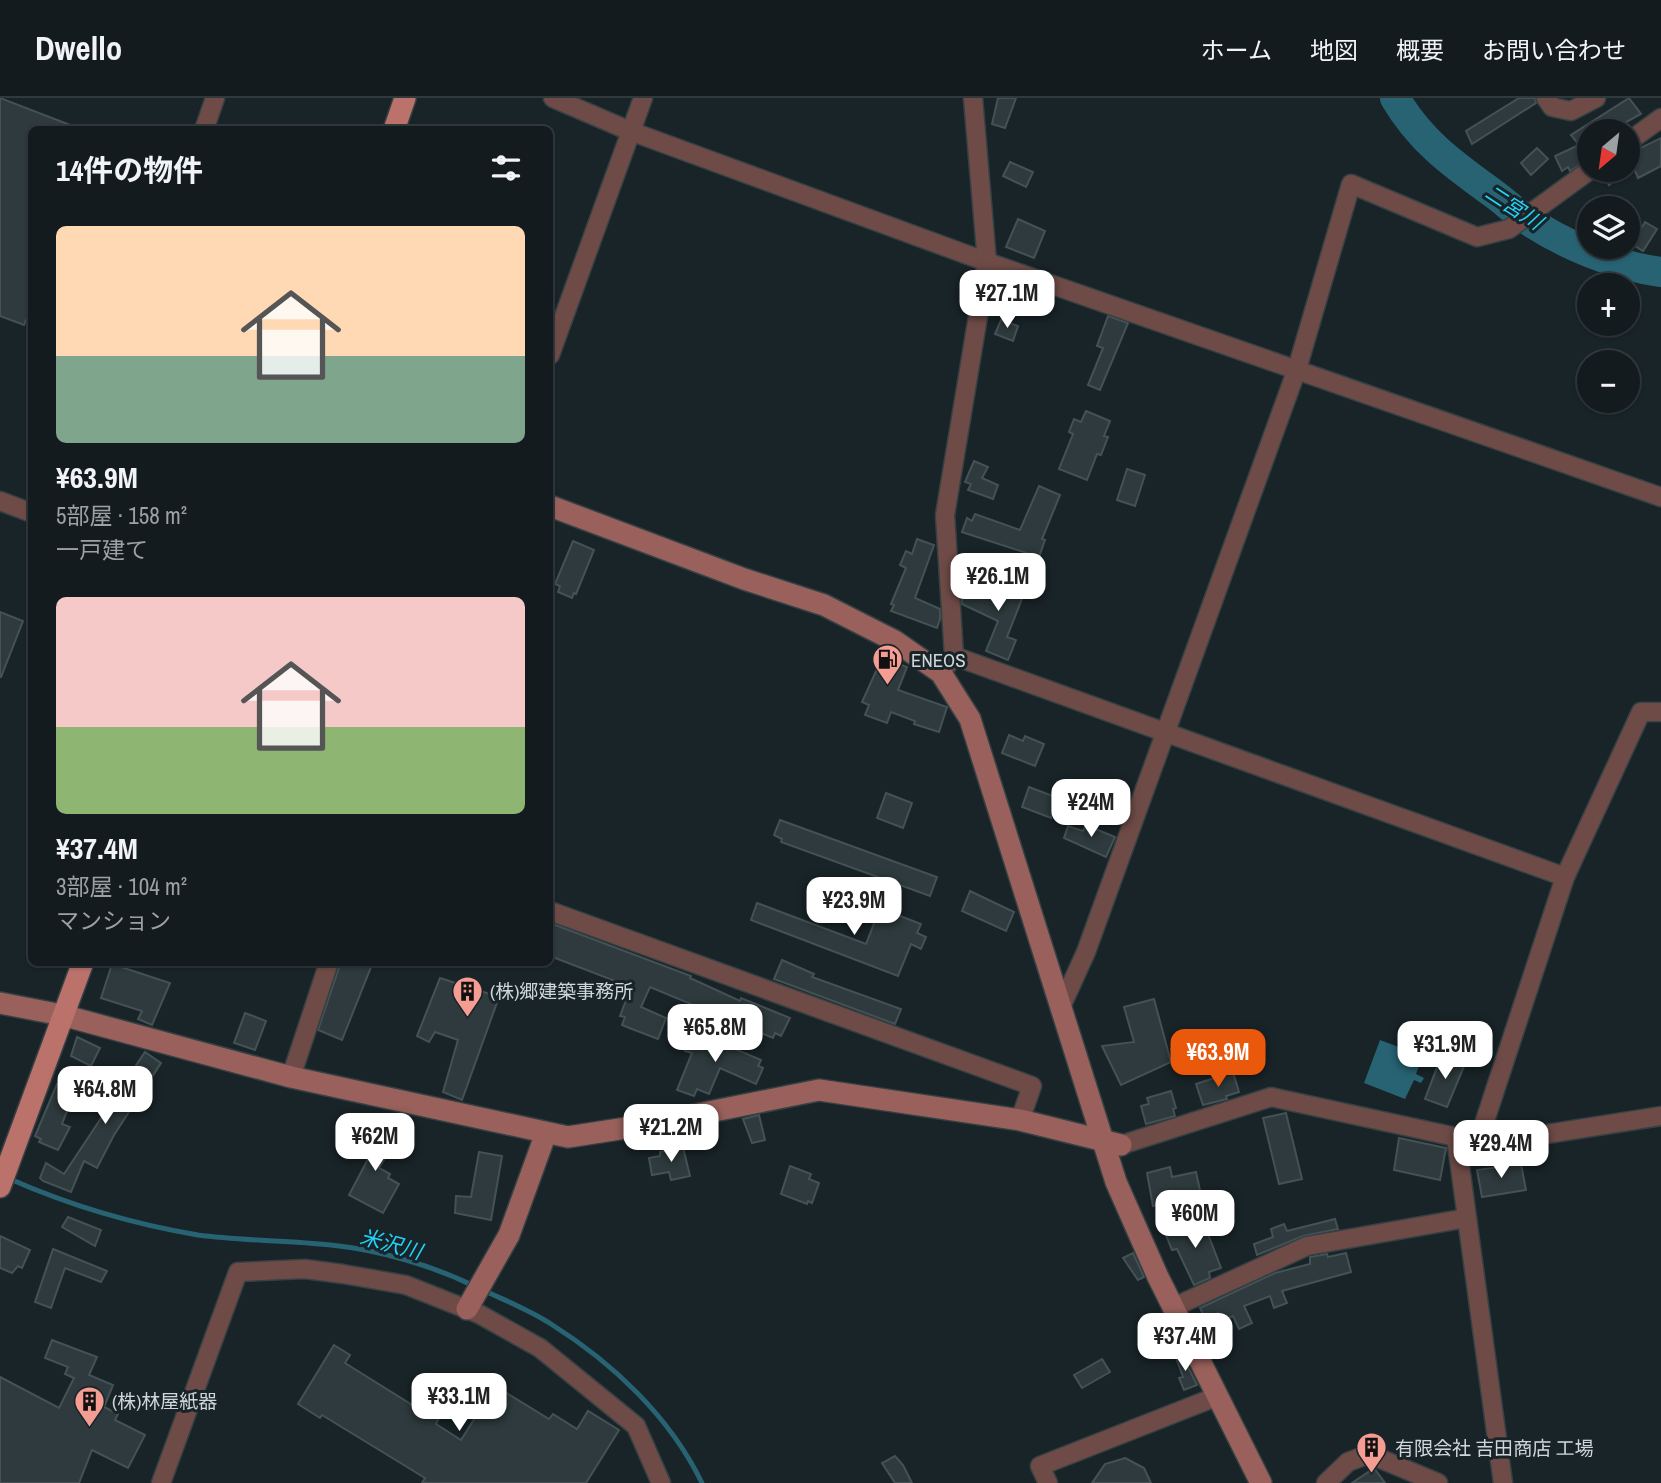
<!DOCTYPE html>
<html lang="ja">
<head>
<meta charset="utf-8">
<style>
  :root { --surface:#131b1e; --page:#20282b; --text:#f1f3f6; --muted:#9da1a4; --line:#32393c; --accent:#ea580c }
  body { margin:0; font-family:"Archivo Narrow","Noto Sans JP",sans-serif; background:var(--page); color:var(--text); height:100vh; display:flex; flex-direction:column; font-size:26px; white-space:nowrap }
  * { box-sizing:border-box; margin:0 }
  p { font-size:23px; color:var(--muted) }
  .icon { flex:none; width:38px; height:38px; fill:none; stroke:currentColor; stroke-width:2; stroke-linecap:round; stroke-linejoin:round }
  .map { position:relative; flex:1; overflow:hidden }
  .details { position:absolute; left:28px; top:28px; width:525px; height:840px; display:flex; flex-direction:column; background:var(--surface); border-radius:10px; box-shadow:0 2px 5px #0004,0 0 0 2px var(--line) }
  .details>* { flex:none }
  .needle { width:46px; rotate:209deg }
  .tools { position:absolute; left:1577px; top:21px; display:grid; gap:14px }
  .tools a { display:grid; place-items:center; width:63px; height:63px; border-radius:50%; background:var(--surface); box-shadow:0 2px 5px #0004,0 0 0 2px var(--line); font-size:35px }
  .price { position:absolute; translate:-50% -60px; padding:0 16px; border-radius:14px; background:#fff; color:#222; font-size:23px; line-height:46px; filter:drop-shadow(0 2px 4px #0008) }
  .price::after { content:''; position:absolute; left:50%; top:42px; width:21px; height:16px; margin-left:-10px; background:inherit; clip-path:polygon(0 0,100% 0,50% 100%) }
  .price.active { background:var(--accent); color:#fff }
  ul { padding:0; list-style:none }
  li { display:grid; align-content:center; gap:14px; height:371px; padding:0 28px }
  li span { display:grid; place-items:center; height:217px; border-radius:10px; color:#555 }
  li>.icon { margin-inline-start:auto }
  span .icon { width:126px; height:126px; fill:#fffc; stroke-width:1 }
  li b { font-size:30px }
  h2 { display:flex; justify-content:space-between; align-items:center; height:84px; padding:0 28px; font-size:30px }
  header { display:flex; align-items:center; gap:42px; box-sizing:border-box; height:98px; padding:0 35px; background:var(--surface); border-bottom:2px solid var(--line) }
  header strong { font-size:33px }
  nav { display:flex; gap:38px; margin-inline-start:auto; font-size:24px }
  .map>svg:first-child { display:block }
  .water { fill:#276373 }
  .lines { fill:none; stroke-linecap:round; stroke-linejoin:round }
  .stream { stroke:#276373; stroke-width:5 }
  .river { stroke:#276373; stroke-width:30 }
  .building { fill:#2e3a3d; stroke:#445155; stroke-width:2 }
  .street-casing { stroke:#364144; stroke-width:21 }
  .secondary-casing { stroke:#364144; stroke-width:24 }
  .primary-casing { stroke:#364144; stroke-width:24 }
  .street { stroke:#6f4b47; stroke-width:18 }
  .secondary { stroke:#9a615c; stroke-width:21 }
  .primary { stroke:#bb726b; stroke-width:21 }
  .labels { text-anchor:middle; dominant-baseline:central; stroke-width:6; stroke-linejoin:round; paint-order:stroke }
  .poi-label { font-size:19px; fill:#cfd7d9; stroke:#192428; text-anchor:start }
  .water-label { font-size:21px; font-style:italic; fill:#20d3fa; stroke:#192428 }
</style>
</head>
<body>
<header>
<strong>Dwello</strong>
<nav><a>ホーム</a><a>地図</a><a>概要</a><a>お問い合わせ</a></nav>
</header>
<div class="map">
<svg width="1661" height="1385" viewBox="0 0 1661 1385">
  <rect width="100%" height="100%" fill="#192428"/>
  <!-- water -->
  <path class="water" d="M 1380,942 L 1423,958 L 1416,976 L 1424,980 L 1421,985 L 1414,982 L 1405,1001 L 1364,985 Z"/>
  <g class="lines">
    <!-- stream -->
    <g class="stream">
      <path d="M 10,1081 C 71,1108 133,1126 198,1137 C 242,1143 287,1142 331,1147 C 379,1152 431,1167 474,1188"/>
      <path d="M 483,1192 C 506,1203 530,1212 551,1226 C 613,1265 670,1319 702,1385"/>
    </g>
    <!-- river -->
    <path class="river" d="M 1395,0 C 1421,44 1453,66 1494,96 C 1504,103 1513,112 1523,119 C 1562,146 1614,168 1661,174"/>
  </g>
  <!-- building -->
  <g class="building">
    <path d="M 0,0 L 78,30 L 32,32 L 32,206 L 24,227 L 0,218 Z"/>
    <path d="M 998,0 L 1016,0 L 1005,30 L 992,26 Z"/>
    <path d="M 1519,0 L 1535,0 L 1536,5 L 1472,46 L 1466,33 Z"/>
    <path d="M 1629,0 L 1641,16 L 1610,33 L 1589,33 L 1589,61 L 1570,73 L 1568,69 L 1562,73 L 1555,58 L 1579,47 L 1571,37 Z"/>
    <path d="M 1661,40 L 1661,68 L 1638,80 L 1628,56 Z"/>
    <path d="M 1537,50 L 1548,61 L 1531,77 L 1521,65 Z"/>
    <path d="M 1010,64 L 1033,74 L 1026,89 L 1003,78 Z"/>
    <path d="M 1601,72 L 1628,72 L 1609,87 L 1601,75 Z"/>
    <path d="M 1018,121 L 1045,133 L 1034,160 L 1006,149 Z"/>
    <path d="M 1645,124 L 1657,131 L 1643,153 L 1632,146 Z"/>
    <path d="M 1108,218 L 1128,225 L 1100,292 L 1088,287 L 1103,250 L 1097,248 Z"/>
    <path d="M 1001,222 L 1018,228 L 1013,243 L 995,236 Z"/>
    <path d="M 1086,313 L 1110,323 L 1104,338 L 1108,339 L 1101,357 L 1097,356 L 1087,382 L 1059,371 L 1073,336 L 1069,334 L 1074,321 L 1081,324 Z"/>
    <path d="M 974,363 L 988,369 L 982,380 L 998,387 L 993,401 L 968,392 L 971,386 L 965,384 Z"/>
    <path d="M 1127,371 L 1145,377 L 1135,408 L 1117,402 Z"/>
    <path d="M 1039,388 L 1060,397 L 1042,441 L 1045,442 L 1039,459 L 962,434 L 967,420 L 972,423 L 975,416 L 1020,432 Z"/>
    <path d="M 917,441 L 934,447 L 915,500 L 940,511 L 940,521 L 937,530 L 891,513 L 894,507 L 891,506 L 906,470 L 900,467 L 906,453 L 912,456 Z"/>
    <path d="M 573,443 L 594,452 L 576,496 L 574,495 L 572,500 L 558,494 L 560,488 L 555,486 Z"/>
    <path d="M 1005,479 L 1027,488 L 1007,539 L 1016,542 L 1008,562 L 986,553 L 998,523 L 962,506 L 962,502 L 969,487 L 997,500 Z"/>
    <path d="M 0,514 L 23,523 L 1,579 L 0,579 Z"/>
    <path d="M 882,560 L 907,569 L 898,592 L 947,609 L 939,634 L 914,626 L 915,623 L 891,614 L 887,625 L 865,617 L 869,607 L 862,604 Z"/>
    <path d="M 1009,637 L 1023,643 L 1025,638 L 1044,646 L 1035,668 L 1002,655 Z"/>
    <path d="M 1029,689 L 1058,700 L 1051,720 L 1022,709 Z"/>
    <path d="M 886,695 L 912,705 L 903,730 L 877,720 Z"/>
    <path d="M 780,722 L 937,779 L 930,798 L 781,744 L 782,741 L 774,737 Z"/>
    <path d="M 1086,727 L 1115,739 L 1106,759 L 1064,740 L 1068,728 L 1083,733 Z"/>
    <path d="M 970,793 L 1014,814 L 1006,833 L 962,813 Z"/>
    <path d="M 757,805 L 866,846 L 880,810 L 921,826 L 917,835 L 926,839 L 921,851 L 911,846 L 898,878 L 751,822 Z"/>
    <path d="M 550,825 L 691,878 L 690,880 L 740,903 L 741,900 L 790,920 L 781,938 L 775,935 L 773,940 L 650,889 L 641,909 L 666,920 L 658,941 L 632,931 L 622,927 L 625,919 L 620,918 L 631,889 L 550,858 Z"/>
    <path d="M 782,862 L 814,876 L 812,879 L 901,911 L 895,926 L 774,881 Z"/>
    <path d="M 341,864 L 373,864 L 342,942 L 318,932 Z"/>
    <path d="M 112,866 L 170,885 L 152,927 L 138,921 L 142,913 L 101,900 Z"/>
    <path d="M 440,880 L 499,899 L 462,1002 L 443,994 L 458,942 L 435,934 L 429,944 L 417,938 Z"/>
    <path d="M 1154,901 L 1171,964 L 1121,987 L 1102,948 L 1134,944 L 1124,909 Z"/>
    <path d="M 245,915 L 266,923 L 255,952 L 234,945 Z"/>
    <path d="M 693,933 L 761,962 L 758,968 L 763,970 L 756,986 L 720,970 L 709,996 L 697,991 L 694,998 L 677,992 L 692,955 L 685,953 Z"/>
    <path d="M 77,939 L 100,950 L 91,968 L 71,958 Z"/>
    <path d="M 1188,946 L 1194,961 L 1176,967 L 1171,951 Z"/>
    <path d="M 145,954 L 161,965 L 114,1037 L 97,1070 L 84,1063 L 71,1094 L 43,1083 L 40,1080 L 46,1065 L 64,1076 Z"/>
    <path d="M 1442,956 L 1465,966 L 1447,1009 L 1425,1001 Z"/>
    <path d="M 78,969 L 98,980 L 90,993 L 70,983 Z"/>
    <path d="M 1233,974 L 1239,994 L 1226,998 L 1227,1001 L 1203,1007 L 1196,986 Z"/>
    <path d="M 57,986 L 75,993 L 62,1026 L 70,1029 L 58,1052 L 39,1044 L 41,1041 L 35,1038 Z"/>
    <path d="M 1171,993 L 1176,1010 L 1173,1011 L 1175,1018 L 1146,1026 L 1141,1008 L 1149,1006 L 1147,1000 Z"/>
    <path d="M 1286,1015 L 1302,1081 L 1279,1086 L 1263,1020 Z"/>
    <path d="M 759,1017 L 765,1042 L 752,1045 L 743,1021 Z"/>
    <path d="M 373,1029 L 396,1043 L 379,1070 L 390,1076 L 388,1080 L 399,1086 L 383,1115 L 349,1097 L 369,1059 L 359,1052 Z"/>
    <path d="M 1399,1040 L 1446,1050 L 1440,1082 L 1394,1072 Z"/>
    <path d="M 683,1049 L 690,1078 L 671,1082 L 669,1074 L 652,1077 L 649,1060 L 660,1058 L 660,1054 Z"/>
    <path d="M 479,1054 L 502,1058 L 491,1122 L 455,1115 L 456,1098 L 471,1099 Z"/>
    <path d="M 1521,1066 L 1526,1092 L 1482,1099 L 1477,1072 Z"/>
    <path d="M 790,1068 L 811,1076 L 809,1081 L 819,1085 L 812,1105 L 808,1103 L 807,1106 L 781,1096 Z"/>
    <path d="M 1170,1069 L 1172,1079 L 1196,1074 L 1201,1097 L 1153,1108 L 1147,1075 Z"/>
    <path d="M 1201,1118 L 1221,1170 L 1209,1174 L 1210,1180 L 1194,1187 L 1177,1151 L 1172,1152 L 1166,1137 L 1184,1131 L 1181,1125 Z"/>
    <path d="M 68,1119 L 101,1132 L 95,1148 L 62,1129 Z"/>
    <path d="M 1335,1121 L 1338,1131 L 1303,1138 L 1257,1157 L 1254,1146 L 1273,1139 L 1271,1131 L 1284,1126 L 1287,1133 Z"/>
    <path d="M 0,1138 L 30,1152 L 22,1170 L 18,1168 L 12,1175 L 0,1170 Z"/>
    <path d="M 53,1151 L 107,1173 L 101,1184 L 65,1170 L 51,1210 L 35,1204 Z"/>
    <path d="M 1133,1155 L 1144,1179 L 1138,1182 L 1123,1160 Z"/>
    <path d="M 1346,1155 L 1351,1174 L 1282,1193 L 1287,1205 L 1274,1210 L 1270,1198 L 1244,1208 L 1252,1225 L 1239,1231 L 1233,1218 L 1222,1223 L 1218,1215 L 1205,1221 L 1200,1210 L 1275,1175 L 1310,1166 L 1310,1159 L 1327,1156 L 1328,1159 Z"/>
    <path d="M 52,1242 L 97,1259 L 89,1277 L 113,1287 L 104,1309 L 118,1316 L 115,1322 L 145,1337 L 128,1370 L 92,1352 L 79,1385 L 0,1385 L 0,1279 L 59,1310 L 74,1280 L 65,1276 L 68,1269 L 45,1260 Z"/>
    <path d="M 334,1247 L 350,1257 L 345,1265 L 422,1313 L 423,1310 L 439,1320 L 436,1326 L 461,1342 L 495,1288 L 549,1321 L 553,1316 L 577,1331 L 588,1313 L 619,1332 L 586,1385 L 422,1385 L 425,1380 L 322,1317 L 320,1320 L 298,1306 Z"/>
    <path d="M 1181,1255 L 1197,1287 L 1184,1292 L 1179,1280 L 1183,1279 L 1175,1257 Z"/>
    <path d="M 1102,1261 L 1110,1274 L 1082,1290 L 1074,1277 Z"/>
    <path d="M 895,1358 L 903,1367 L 912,1385 L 895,1385 L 882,1365 Z"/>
    <path d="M 1125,1360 L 1144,1370 L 1151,1385 L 1092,1385 L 1105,1366 Z"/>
    <path d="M 1374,1370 L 1385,1385 L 1352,1385 Z"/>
  </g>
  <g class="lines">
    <defs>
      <g id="street">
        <path d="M 553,0 L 630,33 L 987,164 L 1661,399"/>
        <path d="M 1546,0 L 1552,9 L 1571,13 L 1596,0"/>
        <path d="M 204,32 L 215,0"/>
        <path d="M 1628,44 L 1661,20"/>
        <path d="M 550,257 L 643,0"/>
        <path d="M 0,403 L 32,415"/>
        <path d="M 954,558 L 1565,779"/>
        <path d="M 947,567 L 954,558 L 945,417 L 987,164 L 973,0"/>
        <path d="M 550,813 L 1032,988 L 1020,1022"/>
        <path d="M 1060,911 L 1086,854 L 1297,271 L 1351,86 L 1477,139 L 1509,131 L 1590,72"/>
        <path d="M 291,979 L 329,864"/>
        <path d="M 1456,1039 L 1503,1385"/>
        <path d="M 1121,1047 L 1271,999 L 1456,1039 L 1477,1047 L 1661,1018"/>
        <path d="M 1477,1047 L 1565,779 L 1641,614 L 1661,614"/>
        <path d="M 1174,1209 L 1307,1148 L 1467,1120"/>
        <path d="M 161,1385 L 238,1174 L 305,1171 L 343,1176 L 406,1187 L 479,1216 L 540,1250 L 636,1328 L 661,1385"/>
        <path d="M 1048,1385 L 1040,1368 L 1218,1298"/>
        <path d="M 1326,1385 L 1348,1364 L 1369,1356 L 1438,1385"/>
      </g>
      <g id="secondary">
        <path d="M 550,408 L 744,481 L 824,507 L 895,543 L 941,575 L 970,621 L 1116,1084 L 1158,1179 L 1261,1385"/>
        <path d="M 0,905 L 62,917 L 291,979 L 568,1039 L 639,1028 L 819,992 L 1020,1022 L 1121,1047"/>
        <path d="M 467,1211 L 509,1137 L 546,1035"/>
      </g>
      <g id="primary">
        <path d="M 394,32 L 405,0"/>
        <path d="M 0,1089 L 83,864"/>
      </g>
    </defs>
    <!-- street casing -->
    <use href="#street" class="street-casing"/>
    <!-- secondary casing -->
    <use href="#secondary" class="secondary-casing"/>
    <!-- primary casing -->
    <use href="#primary" class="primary-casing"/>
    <!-- street -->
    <use href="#street" class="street"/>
    <!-- secondary -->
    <use href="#secondary" class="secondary"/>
    <!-- primary -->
    <use href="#primary" class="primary"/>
  </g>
  <!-- icons -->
  <defs>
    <symbol id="fuel-pin" viewBox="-11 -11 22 30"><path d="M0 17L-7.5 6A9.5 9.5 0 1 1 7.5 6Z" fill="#f59c93" stroke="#192428"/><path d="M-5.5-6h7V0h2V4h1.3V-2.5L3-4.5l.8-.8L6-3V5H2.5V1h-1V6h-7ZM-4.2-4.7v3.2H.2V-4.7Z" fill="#111"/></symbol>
    <symbol id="building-pin" viewBox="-11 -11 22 30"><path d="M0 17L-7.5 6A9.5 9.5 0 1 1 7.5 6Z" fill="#f59c93" stroke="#192428"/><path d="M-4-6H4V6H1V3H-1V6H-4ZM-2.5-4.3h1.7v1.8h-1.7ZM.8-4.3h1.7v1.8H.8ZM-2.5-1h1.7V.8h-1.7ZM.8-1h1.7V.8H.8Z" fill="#111"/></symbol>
  </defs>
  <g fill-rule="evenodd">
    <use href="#fuel-pin" x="870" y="544" width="35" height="47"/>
    <use href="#building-pin" x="450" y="876" width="35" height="47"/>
    <use href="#building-pin" x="72" y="1286" width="35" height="47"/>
    <use href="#building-pin" x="1354" y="1332" width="35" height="47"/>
  </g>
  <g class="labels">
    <!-- poi labels -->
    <g class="poi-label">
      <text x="911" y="562">ENEOS</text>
      <text x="490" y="893">(株)郷建築事務所</text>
      <text x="112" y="1303">(株)林屋紙器</text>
      <text x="1395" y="1350">有限会社 吉田商店 工場</text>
    </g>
    <!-- water labels -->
    <g class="water-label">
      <text transform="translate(1514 109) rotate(33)">二宮川</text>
      <text transform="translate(391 1146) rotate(15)">米沢川</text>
    </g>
  </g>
</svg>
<div class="tools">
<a><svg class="needle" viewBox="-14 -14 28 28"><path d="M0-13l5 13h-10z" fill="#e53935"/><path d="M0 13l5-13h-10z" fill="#9da1a4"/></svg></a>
<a><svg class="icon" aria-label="layers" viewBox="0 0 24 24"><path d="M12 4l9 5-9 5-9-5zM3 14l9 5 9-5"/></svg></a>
<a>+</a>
<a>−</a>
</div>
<b class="price" style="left:1007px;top:232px">¥27.1M</b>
<b class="price" style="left:998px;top:515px">¥26.1M</b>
<b class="price" style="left:1091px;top:741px">¥24M</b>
<b class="price" style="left:854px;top:839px">¥23.9M</b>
<b class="price" style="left:715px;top:966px">¥65.8M</b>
<b class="price" style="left:1445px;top:983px">¥31.9M</b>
<b class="price active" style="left:1218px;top:991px">¥63.9M</b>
<b class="price" style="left:105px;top:1028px">¥64.8M</b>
<b class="price" style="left:671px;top:1066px">¥21.2M</b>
<b class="price" style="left:375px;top:1075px">¥62M</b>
<b class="price" style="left:1501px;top:1082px">¥29.4M</b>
<b class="price" style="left:1195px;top:1152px">¥60M</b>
<b class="price" style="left:1185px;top:1275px">¥37.4M</b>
<b class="price" style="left:459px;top:1335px">¥33.1M</b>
<section class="details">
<h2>14件の物件<svg class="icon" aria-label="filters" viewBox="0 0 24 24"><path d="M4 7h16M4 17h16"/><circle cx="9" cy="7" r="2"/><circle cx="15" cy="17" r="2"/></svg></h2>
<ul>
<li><span style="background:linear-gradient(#ffd9b3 60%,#7fa58c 0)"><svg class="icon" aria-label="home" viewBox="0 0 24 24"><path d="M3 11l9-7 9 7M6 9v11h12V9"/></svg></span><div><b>¥63.9M</b><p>5部屋 · 158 m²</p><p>一戸建て</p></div></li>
<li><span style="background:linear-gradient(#f6c9c9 60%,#8fb573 0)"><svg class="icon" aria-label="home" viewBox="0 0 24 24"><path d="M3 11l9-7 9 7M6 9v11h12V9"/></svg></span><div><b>¥37.4M</b><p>3部屋 · 104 m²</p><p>マンション</p></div></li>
</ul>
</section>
</div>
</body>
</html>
